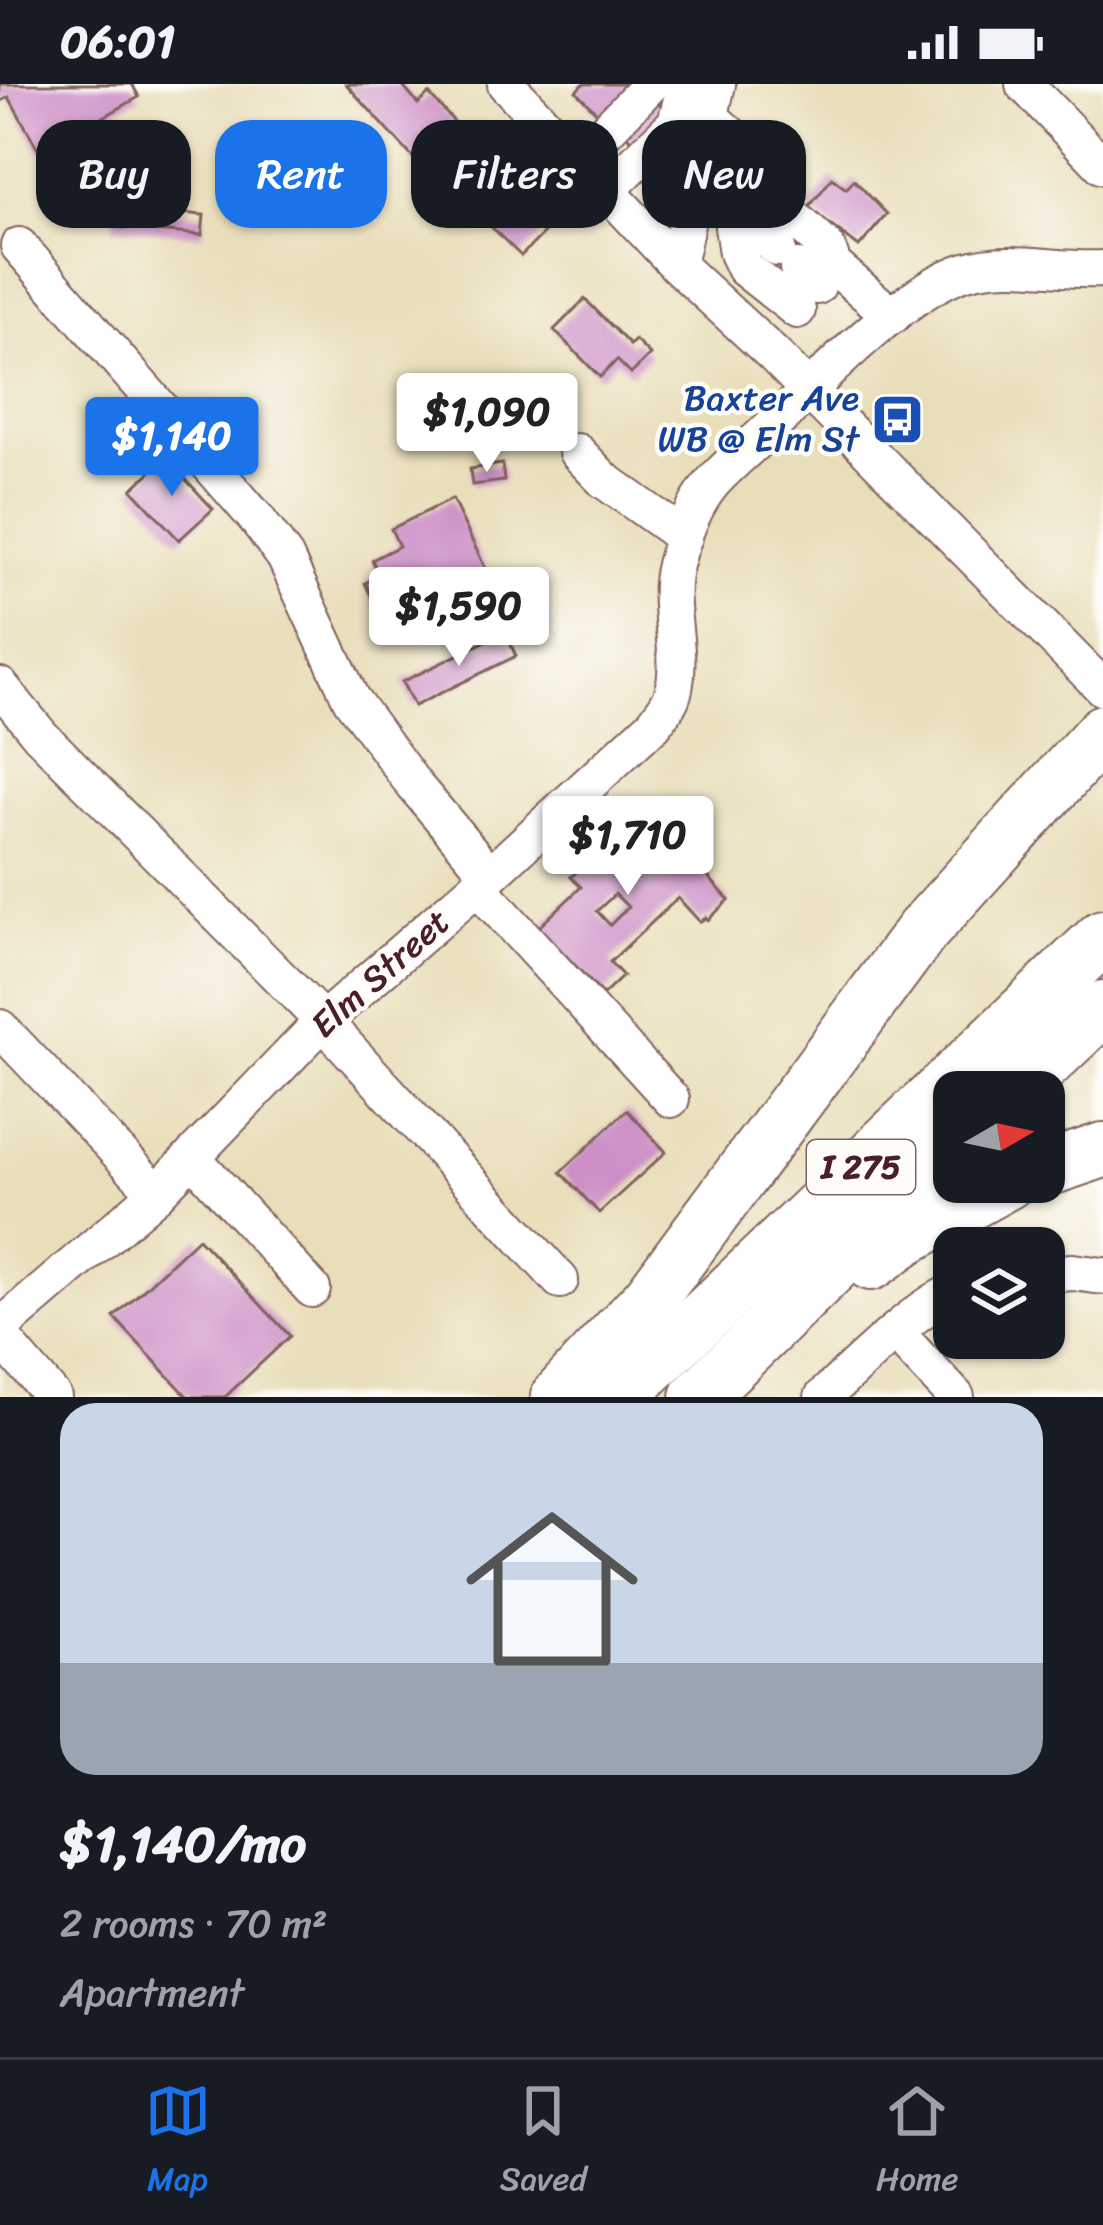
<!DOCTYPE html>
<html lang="en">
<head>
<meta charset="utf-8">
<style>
  :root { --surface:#171b24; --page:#20242c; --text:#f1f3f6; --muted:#9ea1a6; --line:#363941; --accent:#1a73e8 }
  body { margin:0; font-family:Sriracha,sans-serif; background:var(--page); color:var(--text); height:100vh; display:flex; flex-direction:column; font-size:45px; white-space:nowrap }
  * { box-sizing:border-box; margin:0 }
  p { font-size:39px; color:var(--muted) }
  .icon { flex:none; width:66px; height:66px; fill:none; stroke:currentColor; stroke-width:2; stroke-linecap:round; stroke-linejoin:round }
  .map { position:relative; height:1313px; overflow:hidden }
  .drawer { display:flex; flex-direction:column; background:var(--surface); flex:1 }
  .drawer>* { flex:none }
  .top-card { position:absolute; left:36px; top:36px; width:1032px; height:108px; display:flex; gap:24px }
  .needle { width:78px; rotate:81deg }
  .controls { position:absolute; left:933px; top:987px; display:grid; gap:24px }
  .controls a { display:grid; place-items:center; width:132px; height:132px; border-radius:24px; background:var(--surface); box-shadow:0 3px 9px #0004; font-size:60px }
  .price { position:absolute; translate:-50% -102px; padding:0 27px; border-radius:12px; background:#fff; color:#222; font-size:39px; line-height:78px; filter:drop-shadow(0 3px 6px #0008) }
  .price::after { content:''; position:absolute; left:50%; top:72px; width:36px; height:27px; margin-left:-18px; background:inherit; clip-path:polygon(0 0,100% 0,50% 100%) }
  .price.on { background:var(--accent); color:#fff }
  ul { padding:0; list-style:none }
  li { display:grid; align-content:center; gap:24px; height:636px; padding:0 60px }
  li span { display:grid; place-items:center; height:372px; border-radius:36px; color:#555 }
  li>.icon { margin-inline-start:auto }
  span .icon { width:216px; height:216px; fill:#fffc; stroke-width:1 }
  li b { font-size:51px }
  .pill { padding:0 42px; border-radius:36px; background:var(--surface); box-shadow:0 3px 9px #0004; font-size:42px; line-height:108px }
  .pill.on { background:var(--accent); color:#fff }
  .status { display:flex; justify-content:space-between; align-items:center; height:84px; padding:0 60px; background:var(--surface); direction:ltr }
  .status svg { height:33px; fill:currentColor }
  .menu { display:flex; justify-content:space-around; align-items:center; height:168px; border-top:3px solid var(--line); background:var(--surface); font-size:33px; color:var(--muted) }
  .menu a { display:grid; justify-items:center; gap:6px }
  .menu .on { color:var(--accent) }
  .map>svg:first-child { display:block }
  .building { fill:#cc8ec6; fill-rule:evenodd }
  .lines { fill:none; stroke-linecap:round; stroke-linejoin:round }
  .minor-casing { stroke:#82625d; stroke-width:40 }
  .highway-casing { stroke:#82625d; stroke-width:58 }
  .minor { stroke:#fff; stroke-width:36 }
  .highway { stroke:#fff; stroke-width:54 }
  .labels { text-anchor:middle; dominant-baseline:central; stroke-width:9; stroke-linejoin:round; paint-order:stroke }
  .shield { fill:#fdfcf7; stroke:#806168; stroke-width:3 }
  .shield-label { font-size:33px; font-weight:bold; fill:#4a1f2b }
  .transit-label { font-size:36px; fill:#164399; stroke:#fdfcf7; text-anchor:end }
  .street-label { font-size:36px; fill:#4a1f2b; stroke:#fdfcf7 }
</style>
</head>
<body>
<div class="status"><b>06:01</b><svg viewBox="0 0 49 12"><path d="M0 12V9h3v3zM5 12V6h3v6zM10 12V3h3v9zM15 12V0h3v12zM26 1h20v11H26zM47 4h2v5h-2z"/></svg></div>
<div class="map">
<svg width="1103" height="1313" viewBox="0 0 1103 1313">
  <rect width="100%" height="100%" fill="#fdfcf7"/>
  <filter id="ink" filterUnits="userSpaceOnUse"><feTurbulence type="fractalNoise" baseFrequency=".00833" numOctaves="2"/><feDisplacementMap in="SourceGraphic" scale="24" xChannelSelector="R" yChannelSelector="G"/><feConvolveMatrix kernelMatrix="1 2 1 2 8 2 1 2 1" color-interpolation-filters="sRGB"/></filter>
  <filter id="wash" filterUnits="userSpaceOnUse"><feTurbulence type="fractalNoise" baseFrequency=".004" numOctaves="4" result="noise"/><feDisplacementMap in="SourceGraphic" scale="48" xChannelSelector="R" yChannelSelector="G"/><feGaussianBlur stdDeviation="2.7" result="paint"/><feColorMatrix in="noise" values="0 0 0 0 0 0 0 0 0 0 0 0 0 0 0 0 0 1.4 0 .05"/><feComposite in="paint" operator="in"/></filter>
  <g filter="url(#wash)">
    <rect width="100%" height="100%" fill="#e9deba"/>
    <g id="blocks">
      <!-- building -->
      <g class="building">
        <path d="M 0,0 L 132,0 L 139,13 L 40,69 L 9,13 L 0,18 Z"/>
        <path d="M 346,0 L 401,0 L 418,20 L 429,10 L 457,41 L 447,50 L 456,61 L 426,88 Z"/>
        <path d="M 583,0 L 641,0 L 604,36 L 576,7 Z"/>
        <path d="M 651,11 L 672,32 L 639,64 L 618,43 Z"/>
        <path d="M 518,85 L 563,130 L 521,172 L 476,128 Z"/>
        <path d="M 832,94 L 846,105 L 854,96 L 887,130 L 859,163 L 808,124 Z"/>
        <path d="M 114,123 L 204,131 L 202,151 L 113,143 Z"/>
        <path d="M 585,215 L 630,261 L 635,256 L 650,271 L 631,290 L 617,276 L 600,293 L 554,246 Z"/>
        <path d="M 166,374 L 213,425 L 179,456 L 132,405 Z"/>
        <path d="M 502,380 L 504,397 L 472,401 L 470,385 Z"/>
        <path d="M 452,415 L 494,502 L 391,553 L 365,499 L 380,492 L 372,476 L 399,462 L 391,445 Z"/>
        <path d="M 505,548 L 516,572 L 414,622 L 402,598 Z"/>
        <path d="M 645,725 L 671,752 L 668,755 L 672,759 L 675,756 L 729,816 L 708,836 L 706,833 L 700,838 L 678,814 L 610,878 L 623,892 L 603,911 L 539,843 L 581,803 L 571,793 ZM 615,810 L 628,823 L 610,841 L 597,827 Z"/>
        <path d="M 627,1026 L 666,1068 L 599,1129 L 561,1088 Z"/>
        <path d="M 198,1154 L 290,1252 L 225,1313 L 188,1313 L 114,1233 Z"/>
      </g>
    </g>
  </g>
  <g filter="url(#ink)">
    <use href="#blocks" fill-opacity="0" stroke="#82625d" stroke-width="3"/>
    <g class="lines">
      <defs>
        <g id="minor">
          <path d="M 506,0 L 677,181 L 773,270 L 1103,604"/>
          <path d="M 1024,0 L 1103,82"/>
          <path d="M 710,33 L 741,60 L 761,104 L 827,164 L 833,181 L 892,232"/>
          <path d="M 578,75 L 651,0"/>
          <path d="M 607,106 L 676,39 L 686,0"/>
          <path d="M 741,133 L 777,164"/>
          <path d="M 733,143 L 737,169 L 744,184 L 797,226"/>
          <path d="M 19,162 L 256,434 L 285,473 L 351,615 L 414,701 L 490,791"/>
          <path d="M 677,181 L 717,0"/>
          <path d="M 798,184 L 817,202"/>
          <path d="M 577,368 L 604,396 L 684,453"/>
          <path d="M 0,602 L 40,651 L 323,937 L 560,1196"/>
          <path d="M 477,802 L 671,1015"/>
          <path d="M 0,944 L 157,1109"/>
          <path d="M 192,1073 L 312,1205"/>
          <path d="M 1044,1190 L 1073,1188 L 1103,1192"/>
          <path d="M 0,1244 L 157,1109 L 323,937 L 490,791 L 654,640 C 661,630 670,620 673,609 C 684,567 664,523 675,481 C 682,453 694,420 713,398 C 729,380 749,364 767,347 C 814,301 905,205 966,187 C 1012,173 1056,188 1103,185"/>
          <path d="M 896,1249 L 956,1313"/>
          <path d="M 0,1252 L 53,1313"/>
          <path d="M 823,1313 C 855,1284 916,1222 954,1208"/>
        </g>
        <g id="highway">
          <path d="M 1014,1008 L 1103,924"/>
          <path d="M 1044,1086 L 1103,1066"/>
          <path d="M 871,1179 L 904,1155 L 1007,1098"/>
          <path d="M 558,1313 L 650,1214 L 922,847 L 1103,648"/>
          <path d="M 619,1313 L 1103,853"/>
          <path d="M 698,1313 L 954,1065"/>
        </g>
      </defs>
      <!-- minor casing -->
      <use href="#minor" class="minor-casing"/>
      <!-- highway casing -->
      <use href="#highway" class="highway-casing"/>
      <!-- minor -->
      <use href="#minor" class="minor"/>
      <!-- highway -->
      <use href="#highway" class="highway"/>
    </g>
  </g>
  <!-- icons -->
  <defs>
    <symbol id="bus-square" viewBox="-11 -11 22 22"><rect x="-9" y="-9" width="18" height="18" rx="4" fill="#1a4fb4" stroke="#fdfcf7"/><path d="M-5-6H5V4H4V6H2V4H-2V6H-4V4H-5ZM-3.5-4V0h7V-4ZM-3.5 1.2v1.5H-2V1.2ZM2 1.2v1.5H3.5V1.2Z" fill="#fff"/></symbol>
  </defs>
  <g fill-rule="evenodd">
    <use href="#bus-square" x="868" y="306" width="59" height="59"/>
  </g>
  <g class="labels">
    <!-- shield labels -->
    <rect class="shield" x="807" y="1056" width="108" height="54" rx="9"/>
    <g class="shield-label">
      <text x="861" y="1083">I 275</text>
    </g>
    <!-- transit labels -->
    <g class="transit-label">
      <text x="859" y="314">Baxter Ave<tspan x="859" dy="41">WB @ Elm St</tspan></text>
    </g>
    <!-- street labels -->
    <g class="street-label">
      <text transform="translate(380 889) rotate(-42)">Elm Street</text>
    </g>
  </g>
</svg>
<div class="controls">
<a><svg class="needle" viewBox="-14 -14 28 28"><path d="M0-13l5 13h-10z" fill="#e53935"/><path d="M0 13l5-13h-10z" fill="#9ea1a6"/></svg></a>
<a><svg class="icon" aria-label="layers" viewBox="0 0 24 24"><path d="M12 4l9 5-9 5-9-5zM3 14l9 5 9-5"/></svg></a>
</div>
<b class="price" style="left:487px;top:391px">$1,090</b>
<b class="price on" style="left:172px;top:415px">$1,140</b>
<b class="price" style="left:459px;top:585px">$1,590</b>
<b class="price" style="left:628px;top:814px">$1,710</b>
<div class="top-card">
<a class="pill">Buy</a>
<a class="pill on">Rent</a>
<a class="pill">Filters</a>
<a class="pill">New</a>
</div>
</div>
<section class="drawer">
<ul>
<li><span style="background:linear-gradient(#c9d6e8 70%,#9aa5b1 0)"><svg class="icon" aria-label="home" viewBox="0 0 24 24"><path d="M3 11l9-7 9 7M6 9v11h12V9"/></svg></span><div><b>$1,140/mo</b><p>2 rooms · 70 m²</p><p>Apartment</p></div></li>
</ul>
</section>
<nav class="menu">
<a class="on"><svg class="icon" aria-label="map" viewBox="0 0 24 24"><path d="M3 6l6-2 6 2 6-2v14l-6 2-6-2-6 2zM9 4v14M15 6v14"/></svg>Map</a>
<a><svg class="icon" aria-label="saved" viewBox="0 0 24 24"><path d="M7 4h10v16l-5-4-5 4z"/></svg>Saved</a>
<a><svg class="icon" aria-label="home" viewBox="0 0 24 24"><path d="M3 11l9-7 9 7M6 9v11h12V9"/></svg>Home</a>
</nav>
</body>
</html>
